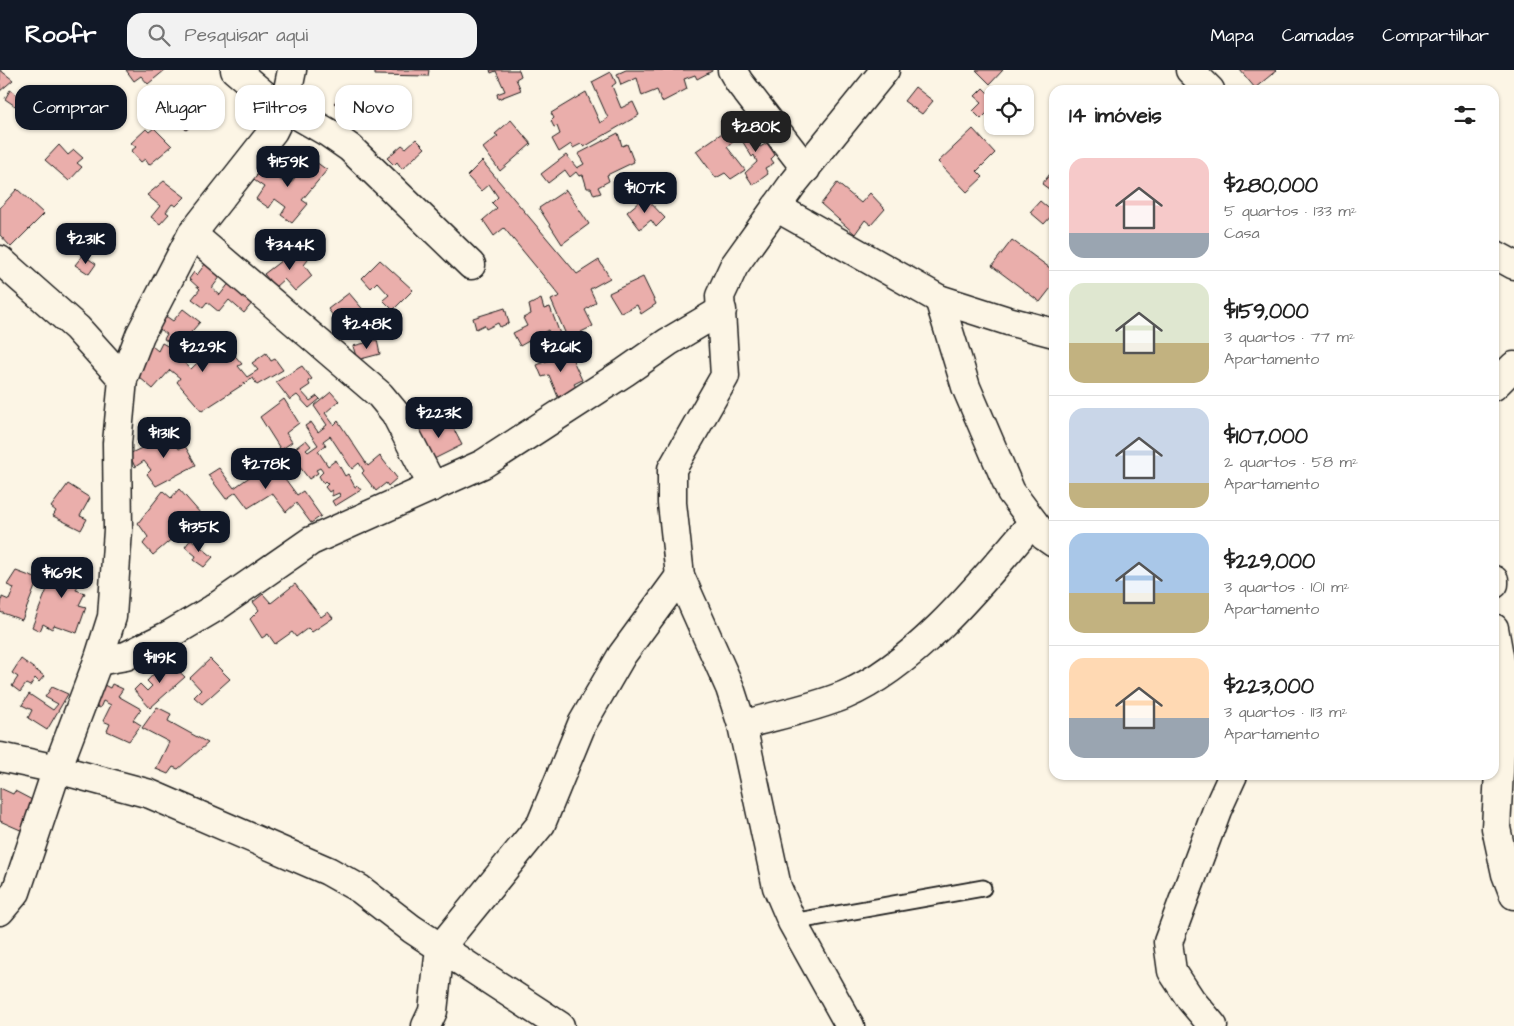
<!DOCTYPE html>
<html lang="pt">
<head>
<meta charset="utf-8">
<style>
  :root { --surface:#fff; --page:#f2f2f2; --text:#222; --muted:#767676; --line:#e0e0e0; --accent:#111827 }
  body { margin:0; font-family:"Architects Daughter",sans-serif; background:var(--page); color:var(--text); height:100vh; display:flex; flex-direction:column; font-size:19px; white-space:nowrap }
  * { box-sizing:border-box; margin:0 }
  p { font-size:16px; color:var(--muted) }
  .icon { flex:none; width:28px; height:28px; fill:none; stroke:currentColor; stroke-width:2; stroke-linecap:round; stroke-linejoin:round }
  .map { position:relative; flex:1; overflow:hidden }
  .side { position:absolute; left:1049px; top:15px; width:450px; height:695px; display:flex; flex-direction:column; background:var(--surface); border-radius:15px; box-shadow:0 1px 4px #0004 }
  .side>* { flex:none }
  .top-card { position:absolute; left:15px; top:15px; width:475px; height:45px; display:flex; gap:10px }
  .buttons { position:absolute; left:984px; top:15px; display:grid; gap:10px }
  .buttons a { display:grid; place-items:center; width:50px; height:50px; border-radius:10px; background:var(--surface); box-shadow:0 1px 4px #0004; font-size:25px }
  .price { position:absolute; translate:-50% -42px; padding:0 11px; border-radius:10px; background:var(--accent); color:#fff; font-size:16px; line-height:32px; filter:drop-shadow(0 1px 2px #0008) }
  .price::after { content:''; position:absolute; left:50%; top:30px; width:15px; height:11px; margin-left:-8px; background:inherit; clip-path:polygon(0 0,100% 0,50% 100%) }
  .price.current { background:#222; color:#fff }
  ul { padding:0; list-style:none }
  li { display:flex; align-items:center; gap:15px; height:125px; padding:0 20px }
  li+li { border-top:1px solid var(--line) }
  li span { display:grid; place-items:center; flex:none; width:140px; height:100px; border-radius:15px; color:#555 }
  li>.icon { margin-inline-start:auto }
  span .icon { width:60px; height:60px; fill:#fffc; stroke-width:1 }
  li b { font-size:21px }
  h2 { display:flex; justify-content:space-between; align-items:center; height:60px; padding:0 20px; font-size:21px }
  .tag { padding:0 18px; border-radius:15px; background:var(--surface); box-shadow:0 1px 4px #0004; font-size:18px; line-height:45px }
  .tag.current { background:var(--accent); color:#fff }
  header { display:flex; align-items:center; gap:30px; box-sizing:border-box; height:70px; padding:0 25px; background:var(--accent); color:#fff }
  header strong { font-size:24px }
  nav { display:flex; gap:28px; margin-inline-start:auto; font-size:18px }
  .search { width:350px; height:45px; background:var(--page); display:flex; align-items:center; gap:12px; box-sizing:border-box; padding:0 18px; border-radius:15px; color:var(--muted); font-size:19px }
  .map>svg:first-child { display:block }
  .building { fill:#eaaeab; stroke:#1c1c1c }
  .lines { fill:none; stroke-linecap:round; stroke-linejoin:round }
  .lane-casing { stroke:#1c1c1c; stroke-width:19 }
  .street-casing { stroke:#1c1c1c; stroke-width:31 }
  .lane { stroke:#fcf5e5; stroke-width:15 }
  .street { stroke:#fcf5e5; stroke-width:28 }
</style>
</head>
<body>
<header>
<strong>Roofr</strong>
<div class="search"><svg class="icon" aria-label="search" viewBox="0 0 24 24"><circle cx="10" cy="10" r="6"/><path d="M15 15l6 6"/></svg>Pesquisar aqui</div>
<nav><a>Mapa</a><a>Camadas</a><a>Compartilhar</a></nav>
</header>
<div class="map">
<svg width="1514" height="956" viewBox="0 0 1514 956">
  <rect width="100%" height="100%" fill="#fcf5e5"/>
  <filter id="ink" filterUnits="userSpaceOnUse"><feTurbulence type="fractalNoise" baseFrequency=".02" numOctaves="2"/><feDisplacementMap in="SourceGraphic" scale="10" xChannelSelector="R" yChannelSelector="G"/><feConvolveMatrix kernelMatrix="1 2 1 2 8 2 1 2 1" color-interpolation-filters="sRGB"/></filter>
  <g filter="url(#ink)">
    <!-- building -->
    <g class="building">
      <path d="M 0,0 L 13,10 L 0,21 Z"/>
      <path d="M 126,0 L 165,0 L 148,14 L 141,6 L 134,11 Z"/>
      <path d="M 375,0 L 429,0 L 428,6 L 375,5 Z"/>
      <path d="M 490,0 L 519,0 L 521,6 L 516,9 L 521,20 L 498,29 L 497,24 L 505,21 L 496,1 L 491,3 Z"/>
      <path d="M 626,0 L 712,0 L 712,1 L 697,9 L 695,5 L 684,9 L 687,19 L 662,32 L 657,20 L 642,26 L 637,8 L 621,15 L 617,4 Z"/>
      <path d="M 976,0 L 1003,0 L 990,14 Z"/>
      <path d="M 1240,0 L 1277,0 L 1255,18 Z"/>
      <path d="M 611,2 L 616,13 L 612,16 L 621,38 L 633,32 L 639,45 L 584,77 L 581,74 L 573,78 L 571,74 L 559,82 L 552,69 L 560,64 L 557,56 L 554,57 L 551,51 L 554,48 L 551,43 L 586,22 L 600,53 L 608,48 L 592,12 Z"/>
      <path d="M 915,17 L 933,31 L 922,44 L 904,31 Z"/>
      <path d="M 983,18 L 992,27 L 992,38 L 981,49 L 973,41 L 982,32 L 975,26 Z"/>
      <path d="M 10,20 L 30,33 L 24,42 L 5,29 Z"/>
      <path d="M 345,21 L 367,40 L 371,37 L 377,41 L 371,48 L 365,43 L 353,57 L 338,45 L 342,40 L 334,33 Z"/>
      <path d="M 205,23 L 220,44 L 207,55 L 201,49 L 186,60 L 175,47 Z"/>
      <path d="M 511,50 L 531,74 L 500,101 L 483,78 L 498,66 L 495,64 Z"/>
      <path d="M 746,50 L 760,77 L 767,73 L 775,85 L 771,89 L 774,93 L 765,98 L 768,104 L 753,115 L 745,103 L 757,92 L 754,85 L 752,87 L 735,59 Z"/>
      <path d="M 154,58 L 172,76 L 149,95 L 145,89 L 141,92 L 131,81 L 136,77 L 131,73 L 146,59 L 149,62 Z"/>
      <path d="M 973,59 L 995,83 L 977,101 L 983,107 L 967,122 L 938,92 Z"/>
      <path d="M 725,61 L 733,72 L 727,77 L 745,100 L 731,109 L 725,103 L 716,108 L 696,81 Z"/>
      <path d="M 618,63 L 622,76 L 627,74 L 634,92 L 607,105 L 609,111 L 598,117 L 601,123 L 594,125 L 591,118 L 587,118 L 583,105 L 579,106 L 576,102 L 570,107 L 565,100 L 548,113 L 541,104 L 566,85 L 577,98 L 584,94 L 578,84 Z"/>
      <path d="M 416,69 L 425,78 L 402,99 L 397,92 L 394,95 L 387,88 L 402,75 L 406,78 Z"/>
      <path d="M 59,75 L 68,85 L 74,80 L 83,88 L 77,93 L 82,97 L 69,111 L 45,90 Z"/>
      <path d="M 309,87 L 327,100 L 302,130 L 308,134 L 292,153 L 281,145 L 286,137 L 275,129 L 269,138 L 256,129 L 264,117 L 248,106 L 257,93 L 289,116 Z"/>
      <path d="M 482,91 L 577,204 L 599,190 L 610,208 L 590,219 L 596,232 L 585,240 L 593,256 L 581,262 L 584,267 L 576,270 L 573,266 L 567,267 L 551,230 L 560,226 L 504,158 L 494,166 L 483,150 L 497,138 L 492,133 L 498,127 L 489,114 L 481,121 L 467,106 Z"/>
      <path d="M 1054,99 L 1054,121 L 1053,122 L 1042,114 Z"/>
      <path d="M 164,111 L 185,127 L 176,136 L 172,134 L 166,142 L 169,144 L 160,154 L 151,147 L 160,136 L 147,125 Z"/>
      <path d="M 837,113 L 861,133 L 870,123 L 885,139 L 871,155 L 865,150 L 855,164 L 821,134 Z"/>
      <path d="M 17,119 L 44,144 L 11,177 L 0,165 L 0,138 Z"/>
      <path d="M 566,120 L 589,154 L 562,174 L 539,138 Z"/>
      <path d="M 645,127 L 665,148 L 656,157 L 651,150 L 640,159 L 627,142 Z"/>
      <path d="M 1040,131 L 1054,143 L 1044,154 L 1030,142 Z"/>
      <path d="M 1012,170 L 1054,201 L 1054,214 L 1040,232 L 992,196 Z"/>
      <path d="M 299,177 L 308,190 L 304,195 L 312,206 L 295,221 L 284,209 L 275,217 L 264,204 Z"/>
      <path d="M 83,185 L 96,194 L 89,204 L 75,195 Z"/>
      <path d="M 380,190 L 413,220 L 393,240 L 383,230 L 389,225 L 377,212 L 371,218 L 362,208 Z"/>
      <path d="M 205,194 L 211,199 L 214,195 L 223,203 L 212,218 L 220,225 L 230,212 L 253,232 L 244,243 L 229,230 L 219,242 L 207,232 L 203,237 L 192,229 L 200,219 L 189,209 L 194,202 L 197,205 Z"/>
      <path d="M 643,207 L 656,234 L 641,244 L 637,235 L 621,243 L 609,223 Z"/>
      <path d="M 349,223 L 366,243 L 350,257 L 340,246 L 336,250 L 328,239 Z"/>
      <path d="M 541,229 L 544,239 L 550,237 L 560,264 L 551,267 L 548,260 L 520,276 L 513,263 L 527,256 L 523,248 L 531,244 L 529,235 Z"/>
      <path d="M 505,238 L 509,253 L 500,257 L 498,253 L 486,259 L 484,255 L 476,259 L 473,248 Z"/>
      <path d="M 183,239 L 200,252 L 178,277 L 164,269 L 167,264 L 149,253 L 157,240 L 173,251 Z"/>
      <path d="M 377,270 L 380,284 L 357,290 L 353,276 Z"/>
      <path d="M 162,273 L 180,283 L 178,287 L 191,299 L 218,273 L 227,284 L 231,281 L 242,294 L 238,296 L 247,307 L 258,300 L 252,293 L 266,283 L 271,291 L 275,289 L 283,300 L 257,315 L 253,308 L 202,341 L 177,312 L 180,308 L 170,300 L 153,319 L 132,301 L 152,276 L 158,281 Z"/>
      <path d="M 561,278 L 566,289 L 571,286 L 582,310 L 574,314 L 577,319 L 558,327 L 549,305 L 542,307 L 537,295 L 552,289 L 550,283 Z"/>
      <path d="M 302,296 L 312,309 L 308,311 L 310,315 L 301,321 L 310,331 L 317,326 L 320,329 L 309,338 L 297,325 L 290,330 L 276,312 Z"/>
      <path d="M 331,322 L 339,331 L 325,343 L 334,355 L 338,351 L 368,396 L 380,386 L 397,408 L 388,416 L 386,413 L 376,421 L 362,403 L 364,401 L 359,393 L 352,399 L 330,366 L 323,371 L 326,375 L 318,381 L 328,396 L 336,390 L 345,406 L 348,404 L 355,417 L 358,416 L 361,420 L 335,436 L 332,431 L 340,426 L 339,423 L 332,426 L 332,420 L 329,422 L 325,417 L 328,414 L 325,411 L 323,413 L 319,406 L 323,402 L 320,398 L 316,400 L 318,403 L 309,409 L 289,383 L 306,370 L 311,376 L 306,380 L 308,382 L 318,375 L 305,356 L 311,352 L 318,362 L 327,355 L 314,336 Z"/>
      <path d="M 284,329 L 299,353 L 286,363 L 292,372 L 281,380 L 260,347 Z"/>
      <path d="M 448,348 L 462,375 L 430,391 L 416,362 Z"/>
      <path d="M 171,364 L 179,379 L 185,376 L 196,395 L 156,416 L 147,404 L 151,400 L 144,391 L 135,397 L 129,384 Z"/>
      <path d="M 272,391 L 297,425 L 303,421 L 321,446 L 311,453 L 296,433 L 286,442 L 272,423 L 248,438 L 236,422 L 226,429 L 208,405 L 219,398 L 234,418 Z"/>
      <path d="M 68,414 L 90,428 L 80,446 L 87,449 L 81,460 L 53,446 L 56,441 L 51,437 Z"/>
      <path d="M 179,419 L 201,444 L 153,485 L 143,474 L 148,467 L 138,453 L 163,421 L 171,428 Z"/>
      <path d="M 191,469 L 213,487 L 204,497 L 194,490 L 196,486 L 185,477 Z"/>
      <path d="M 59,489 L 85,497 L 76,520 L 85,523 L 79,535 L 86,537 L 77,563 L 54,555 L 52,559 L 43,554 L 40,561 L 32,557 Z"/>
      <path d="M 16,501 L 38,509 L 22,550 L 0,542 L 2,527 L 9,530 L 14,518 L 7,515 Z"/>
      <path d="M 295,514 L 321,547 L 328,542 L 333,548 L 312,562 L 308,558 L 296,567 L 292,562 L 275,574 L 268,564 L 262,568 L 250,549 L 259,540 L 253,532 L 263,524 L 271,533 Z"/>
      <path d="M 21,589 L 44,606 L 39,612 L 35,608 L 30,616 L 26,614 L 20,622 L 12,616 L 18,607 L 12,603 Z"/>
      <path d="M 210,589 L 230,609 L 202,634 L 194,627 L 201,620 L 190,608 Z"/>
      <path d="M 167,590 L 185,607 L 150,638 L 134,620 L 140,614 L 147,621 L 152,616 L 147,611 Z"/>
      <path d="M 100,613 L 110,618 L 112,614 L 123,619 L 118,626 L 141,639 L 133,650 L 141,655 L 129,671 L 107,661 L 110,654 L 103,651 L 111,635 L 103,631 L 100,638 L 90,633 Z"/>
      <path d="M 52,617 L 68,624 L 47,660 L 28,648 L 32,640 L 22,635 L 29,624 L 53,640 L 58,634 L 45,627 Z"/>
      <path d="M 157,637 L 171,644 L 168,651 L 208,673 L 178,699 L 173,697 L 168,704 L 156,699 L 169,672 L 142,658 Z"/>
      <path d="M 0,718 L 13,724 L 15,721 L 36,732 L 25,762 L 0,751 Z"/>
    </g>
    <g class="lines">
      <defs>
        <path id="lane" d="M 792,852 L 983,818"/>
        <g id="street">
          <path d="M 235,0 L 268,28 L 327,62 L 350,78 L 471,195"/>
          <path d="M 732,0 L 739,12 L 806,99"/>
          <path d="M 1190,0 L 1210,20"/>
          <path d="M 776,137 L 939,229 L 1008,251 L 1054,263"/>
          <path d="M 192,164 L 380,325 L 395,343 L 433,417"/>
          <path d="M 1494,184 L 1514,195"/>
          <path d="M 0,190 L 77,258 L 123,309"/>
          <path d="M 939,229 L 966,317 L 1011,422 L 1044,466 L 1054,473"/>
          <path d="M 1494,316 L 1514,296"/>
          <path d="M 1494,510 L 1494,514"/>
          <path d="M 1494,558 L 1500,591 L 1503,627 L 1496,758 L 1506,804 L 1514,825"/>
          <path d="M 98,591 L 126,586 L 169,565 L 213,539 L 311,471 L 483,394 L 625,302 L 668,272 L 722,240"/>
          <path d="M 742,655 C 774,646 814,638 845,625 C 917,594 983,511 1033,452"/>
          <path d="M 0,687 L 57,699 L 150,724 L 328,801 L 360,819 L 412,859 L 560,956"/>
          <path d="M 0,841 L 16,822 L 57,699 L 98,591 L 112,547 L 118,460 L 117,373 L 123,309 L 140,265 L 192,164 L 273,61 L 284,39 L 292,0"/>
          <path d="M 426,956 L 433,941 L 440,878 L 541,754 L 582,654 L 622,585 L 680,506"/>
          <path d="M 850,956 L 792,852 L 777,817 L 742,655 L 730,618 L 680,506 L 672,433 L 672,399 L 725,306 L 720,226 L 734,196 L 792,115 L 885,0"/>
          <path d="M 1213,956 L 1191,930 L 1172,901 L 1168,872 L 1217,740 L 1233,705"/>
        </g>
      </defs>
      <!-- lane casing -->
      <use href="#lane" class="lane-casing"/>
      <!-- street casing -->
      <use href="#street" class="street-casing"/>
      <!-- lane -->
      <use href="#lane" class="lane"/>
      <!-- street -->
      <use href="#street" class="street"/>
    </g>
  </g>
</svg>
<div class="buttons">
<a><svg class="icon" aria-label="locate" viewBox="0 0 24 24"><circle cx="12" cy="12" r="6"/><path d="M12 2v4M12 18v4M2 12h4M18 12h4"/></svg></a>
</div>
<b class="price current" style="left:756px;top:83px">$280K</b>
<b class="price" style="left:288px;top:118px">$159K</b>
<b class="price" style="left:645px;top:144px">$107K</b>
<b class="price" style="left:86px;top:195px">$231K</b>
<b class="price" style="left:290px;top:201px">$344K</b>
<b class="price" style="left:367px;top:280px">$248K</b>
<b class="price" style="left:203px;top:303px">$229K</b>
<b class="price" style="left:561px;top:303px">$261K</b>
<b class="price" style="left:439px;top:369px">$223K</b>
<b class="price" style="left:164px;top:389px">$131K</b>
<b class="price" style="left:266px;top:420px">$278K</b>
<b class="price" style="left:199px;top:483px">$135K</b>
<b class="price" style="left:62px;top:529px">$169K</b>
<b class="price" style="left:160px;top:614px">$119K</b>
<div class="top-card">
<a class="tag current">Comprar</a>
<a class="tag">Alugar</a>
<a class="tag">Filtros</a>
<a class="tag">Novo</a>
</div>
<section class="side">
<h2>14 imóveis<svg class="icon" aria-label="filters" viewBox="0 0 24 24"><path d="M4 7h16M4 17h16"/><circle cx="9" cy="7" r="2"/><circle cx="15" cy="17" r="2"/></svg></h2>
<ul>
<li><span style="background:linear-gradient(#f6c9c9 75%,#9aa5b1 0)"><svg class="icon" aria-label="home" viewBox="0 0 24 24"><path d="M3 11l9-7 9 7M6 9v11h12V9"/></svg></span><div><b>$280,000</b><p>5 quartos · 133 m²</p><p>Casa</p></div></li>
<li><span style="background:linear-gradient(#dfe7d0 60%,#c2b280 0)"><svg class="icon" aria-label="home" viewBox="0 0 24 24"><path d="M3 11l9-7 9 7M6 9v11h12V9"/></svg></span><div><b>$159,000</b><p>3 quartos · 77 m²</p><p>Apartamento</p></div></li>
<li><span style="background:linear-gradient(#c9d6e8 75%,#c2b280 0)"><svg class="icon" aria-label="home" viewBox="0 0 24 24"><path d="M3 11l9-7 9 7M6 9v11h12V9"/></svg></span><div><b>$107,000</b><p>2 quartos · 58 m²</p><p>Apartamento</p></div></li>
<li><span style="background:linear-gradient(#a9c7e8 60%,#c2b280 0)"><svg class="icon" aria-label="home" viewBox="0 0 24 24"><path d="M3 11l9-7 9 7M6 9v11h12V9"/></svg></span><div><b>$229,000</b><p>3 quartos · 101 m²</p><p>Apartamento</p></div></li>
<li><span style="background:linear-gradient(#ffd9b3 60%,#9aa5b1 0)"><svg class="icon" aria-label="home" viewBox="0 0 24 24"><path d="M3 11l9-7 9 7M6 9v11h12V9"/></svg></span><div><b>$223,000</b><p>3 quartos · 113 m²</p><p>Apartamento</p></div></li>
</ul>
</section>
</div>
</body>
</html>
